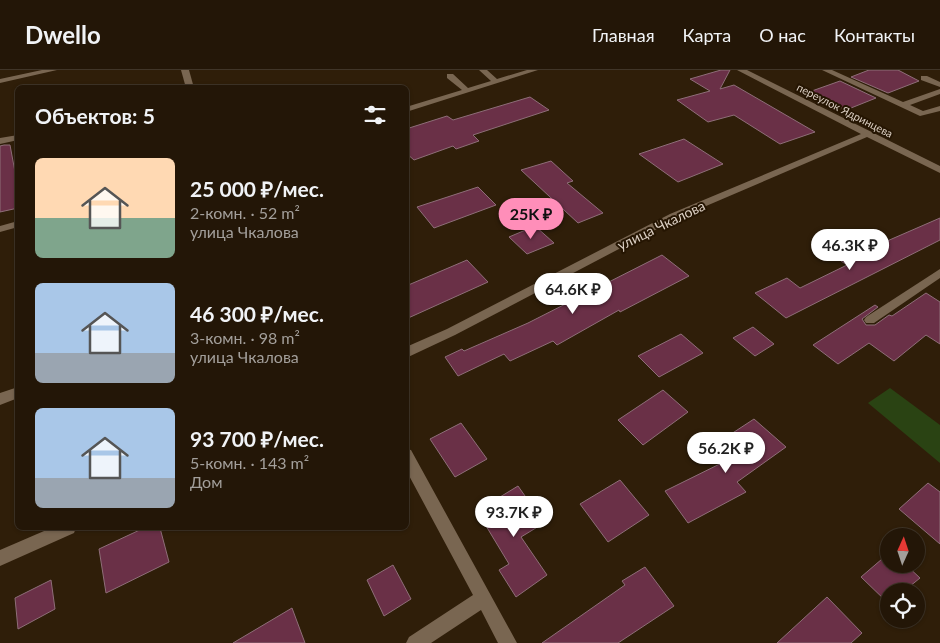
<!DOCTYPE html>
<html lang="ru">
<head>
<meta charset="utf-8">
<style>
  :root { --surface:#231607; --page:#2b1f11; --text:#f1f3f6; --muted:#a39f9b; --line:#403528; --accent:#ff8eb9 }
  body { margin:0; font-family:Lato,sans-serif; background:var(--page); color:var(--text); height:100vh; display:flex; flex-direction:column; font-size:19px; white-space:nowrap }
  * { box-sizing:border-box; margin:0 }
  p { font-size:16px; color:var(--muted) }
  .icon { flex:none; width:28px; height:28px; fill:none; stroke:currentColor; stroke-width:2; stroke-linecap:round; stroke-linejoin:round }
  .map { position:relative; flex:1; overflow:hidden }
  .side { position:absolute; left:15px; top:15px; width:394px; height:445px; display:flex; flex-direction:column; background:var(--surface); border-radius:8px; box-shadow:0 1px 4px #0004,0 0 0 1px var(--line) }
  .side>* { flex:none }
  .needle { width:32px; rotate:3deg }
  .controls { position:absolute; left:880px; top:458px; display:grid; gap:10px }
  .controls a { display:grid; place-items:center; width:45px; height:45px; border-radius:50%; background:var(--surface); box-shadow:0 1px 4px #0004,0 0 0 1px var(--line); font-size:25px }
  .price { position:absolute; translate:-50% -42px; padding:0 11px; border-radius:18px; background:#fff; color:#222; font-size:16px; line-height:32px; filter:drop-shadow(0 1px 2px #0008) }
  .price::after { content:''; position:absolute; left:50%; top:30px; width:15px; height:11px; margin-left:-8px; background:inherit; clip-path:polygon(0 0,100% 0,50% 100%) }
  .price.current { background:var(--accent); color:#111 }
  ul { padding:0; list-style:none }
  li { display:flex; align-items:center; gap:15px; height:125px; padding:0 20px }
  li span { display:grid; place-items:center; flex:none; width:140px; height:100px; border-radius:8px; color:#555 }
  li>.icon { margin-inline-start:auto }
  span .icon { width:60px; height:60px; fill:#fffc; stroke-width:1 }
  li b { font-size:21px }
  h2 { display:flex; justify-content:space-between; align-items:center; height:60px; padding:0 20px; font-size:21px }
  header { display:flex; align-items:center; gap:30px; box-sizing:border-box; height:70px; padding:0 25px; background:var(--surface); border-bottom:1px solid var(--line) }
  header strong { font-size:24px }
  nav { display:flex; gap:28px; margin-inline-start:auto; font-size:18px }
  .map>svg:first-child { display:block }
  .green { fill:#2a4313 }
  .building { fill:#6a3047; stroke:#8e6e78 }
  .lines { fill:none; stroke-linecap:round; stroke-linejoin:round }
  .minor { fill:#796651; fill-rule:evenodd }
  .labels { text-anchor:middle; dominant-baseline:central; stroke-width:4; stroke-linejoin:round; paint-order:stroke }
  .far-street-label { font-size:11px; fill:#dbcfc3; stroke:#251502 }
  .street-label { font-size:14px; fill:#dbcfc3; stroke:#251502 }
</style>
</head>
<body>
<header>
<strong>Dwello</strong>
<nav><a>Главная</a><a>Карта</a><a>О нас</a><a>Контакты</a></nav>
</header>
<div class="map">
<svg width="940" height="573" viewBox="0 0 940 573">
  <rect width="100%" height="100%" fill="#2f1e09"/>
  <!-- green -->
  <path class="green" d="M 890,318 L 940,355 L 940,393 L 868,333 Z"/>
  <!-- building -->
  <g class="building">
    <path d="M 721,0 L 730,0 L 720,19 L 734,15 L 815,62 L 780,74 L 734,45 L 708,52 L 677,30 L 710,21 L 690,9 Z"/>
    <path d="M 869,0 L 898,0 L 919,11 L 888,23 L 851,7 Z"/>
    <path d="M 840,11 L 876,28 L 846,40 L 809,22 Z"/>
    <path d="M 530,27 L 549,40 L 473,65 L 479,71 L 456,79 L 453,76 L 414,90 L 406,83 L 406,59 L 447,46 L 453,50 Z"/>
    <path d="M 684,69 L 723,94 L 678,112 L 639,84 Z"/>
    <path d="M 4,75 L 10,75 L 18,118 L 18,138 L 0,142 L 0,76 Z"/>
    <path d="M 551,91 L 573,111 L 567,113 L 603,143 L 578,153 L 521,100 Z"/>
    <path d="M 478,117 L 496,135 L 434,158 L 417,137 Z"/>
    <path d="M 940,148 L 940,170 L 786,248 L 755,223 L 787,208 L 800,218 L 847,195 L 841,191 L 869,176 L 871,178 Z"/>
    <path d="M 535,156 L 554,173 L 527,184 L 509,167 Z"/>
    <path d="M 662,185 L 689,206 L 620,242 L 619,240 L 557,275 L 553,271 L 510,291 L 504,284 L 458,306 L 445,287 L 462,279 L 464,281 L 528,253 Z"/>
    <path d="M 467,190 L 488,212 L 406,249 L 406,216 Z"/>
    <path d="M 926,223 L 940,232 L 940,274 L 926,265 L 894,291 L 869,273 L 838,294 L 813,275 L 875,235 L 878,237 L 862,249 L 866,255 L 875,255 L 889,245 L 892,246 Z"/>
    <path d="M 753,257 L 774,274 L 755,286 L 733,268 Z"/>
    <path d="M 681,264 L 703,283 L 659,307 L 638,286 Z"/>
    <path d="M 663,320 L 688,342 L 643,375 L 618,350 Z"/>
    <path d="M 754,349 L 786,377 L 737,412 L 746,422 L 688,453 L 665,421 L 744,382 L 728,366 Z"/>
    <path d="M 461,353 L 487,389 L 455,407 L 430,369 Z"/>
    <path d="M 620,410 L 649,445 L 608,472 L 580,434 Z"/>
    <path d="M 928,413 L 940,422 L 940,474 L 899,439 Z"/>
    <path d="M 518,416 L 544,453 L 521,467 L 547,505 L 516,527 L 499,500 L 509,494 L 477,441 Z"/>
    <path d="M 144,458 L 160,458 L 169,492 L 106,523 L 99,479 Z"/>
    <path d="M 889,483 L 889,494 L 905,494 L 920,508 L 904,521 L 889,521 L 889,534 L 861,507 Z"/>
    <path d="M 393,495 L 411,529 L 384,546 L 367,510 Z"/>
    <path d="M 645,497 L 674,536 L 618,573 L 542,573 L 625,515 L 622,511 Z"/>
    <path d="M 51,510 L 55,539 L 18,559 L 15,528 Z"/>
    <path d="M 827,527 L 862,563 L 851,573 L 777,573 Z"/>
    <path d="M 292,538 L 305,573 L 233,573 Z"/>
  </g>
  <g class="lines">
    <!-- minor -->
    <g class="minor">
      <path d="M 42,0 L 57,0 L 0,13 L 0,9 Z"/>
      <path d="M 181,0 L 189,0 L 194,18 L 186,18 Z"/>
      <path d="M 479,0 L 487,0 L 497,9 L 527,0 L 538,0 L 406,42 L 406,37 L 462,20 L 447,8 L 447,4 L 453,4 L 468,18 L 491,11 Z"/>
      <path d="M 737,0 L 747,0 L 940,96 L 940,103 L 867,67 L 678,148 L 455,265 L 406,288 L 406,277 L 447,259 L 670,144 L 861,64 Z"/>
      <path d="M 822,0 L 832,0 L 903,32 L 940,19 L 940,24 L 910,35 L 923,41 L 940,36 L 940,41 L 920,46 Z"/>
      <path d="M 921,6 L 927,6 L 940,12 L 940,17 L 921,10 Z"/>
      <path d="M 18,65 L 18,70 L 0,74 L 0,68 Z"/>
      <path d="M 18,151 L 18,157 L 0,162 L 0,156 Z"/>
      <path d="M 940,199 L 940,208 L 874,253 L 866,253 L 864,250 L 866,247 Z"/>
      <path d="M 18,317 L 18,328 L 0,335 L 0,323 Z"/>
      <path d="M 406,379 L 411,380 L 517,573 L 498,573 L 481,540 L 431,573 L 406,573 L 409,567 L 473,525 L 406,400 Z"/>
      <path d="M 51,458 L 76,458 L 74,463 L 0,496 L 0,480 Z"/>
    </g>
  </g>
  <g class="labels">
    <!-- far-street labels -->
    <g class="far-street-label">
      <text transform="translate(845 40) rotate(27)">переулок Ядринцева</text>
    </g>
    <!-- street labels -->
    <g class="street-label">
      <text transform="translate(661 155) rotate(-26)">улица Чкалова</text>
    </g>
  </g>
</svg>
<div class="controls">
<a><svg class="needle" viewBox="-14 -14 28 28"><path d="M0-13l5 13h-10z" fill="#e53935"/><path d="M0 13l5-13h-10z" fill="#a39f9b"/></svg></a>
<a><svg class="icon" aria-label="locate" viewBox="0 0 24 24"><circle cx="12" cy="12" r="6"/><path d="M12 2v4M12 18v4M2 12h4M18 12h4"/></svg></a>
</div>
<b class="price current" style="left:531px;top:170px">25K ₽</b>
<b class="price" style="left:850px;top:201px">46.3K ₽</b>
<b class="price" style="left:573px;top:245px">64.6K ₽</b>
<b class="price" style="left:726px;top:404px">56.2K ₽</b>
<b class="price" style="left:514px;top:468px">93.7K ₽</b>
<section class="side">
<h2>Объектов: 5<svg class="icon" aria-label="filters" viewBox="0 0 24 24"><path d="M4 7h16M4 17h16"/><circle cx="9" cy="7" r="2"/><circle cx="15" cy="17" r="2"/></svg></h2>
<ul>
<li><span style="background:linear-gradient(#ffd9b3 60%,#7fa58c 0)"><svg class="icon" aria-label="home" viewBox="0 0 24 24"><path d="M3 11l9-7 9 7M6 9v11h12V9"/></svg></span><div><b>25 000 ₽/мес.</b><p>2-комн. · 52 m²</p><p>улица Чкалова</p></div></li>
<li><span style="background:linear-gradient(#a9c7e8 70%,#9aa5b1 0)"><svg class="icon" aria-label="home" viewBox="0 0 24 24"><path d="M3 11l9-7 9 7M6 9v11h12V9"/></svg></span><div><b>46 300 ₽/мес.</b><p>3-комн. · 98 m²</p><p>улица Чкалова</p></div></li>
<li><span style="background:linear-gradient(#a9c7e8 70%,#9aa5b1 0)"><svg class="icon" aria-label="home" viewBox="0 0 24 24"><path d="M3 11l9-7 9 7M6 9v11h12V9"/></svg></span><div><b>93 700 ₽/мес.</b><p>5-комн. · 143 m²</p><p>Дом</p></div></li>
</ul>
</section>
</div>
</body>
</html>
